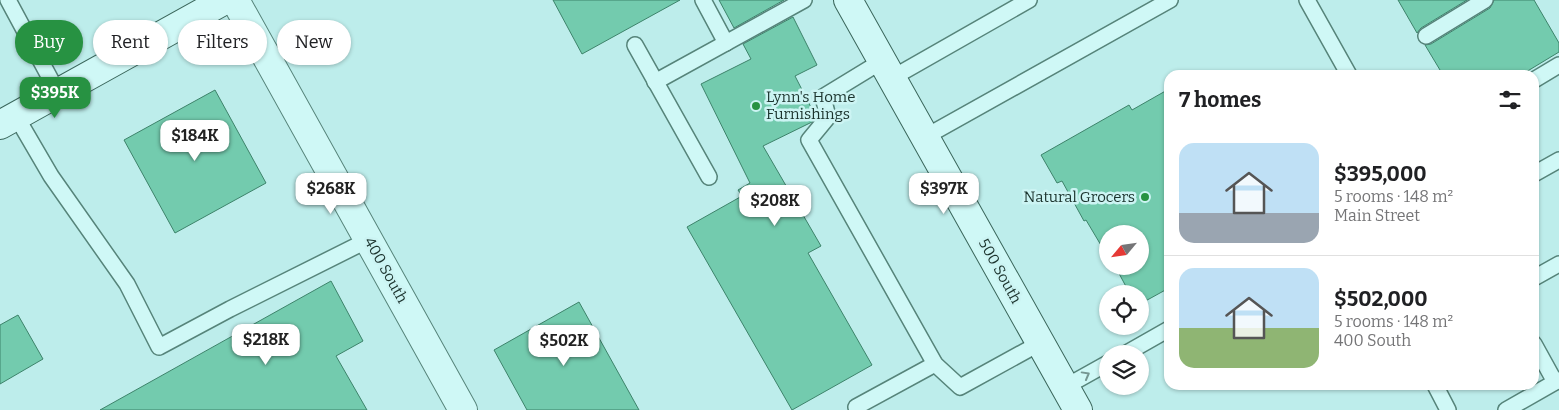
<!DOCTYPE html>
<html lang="en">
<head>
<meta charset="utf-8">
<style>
  :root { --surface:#fff; --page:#f6f6f6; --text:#202124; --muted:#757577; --line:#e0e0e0; --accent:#279242 }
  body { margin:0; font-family:Bitter,serif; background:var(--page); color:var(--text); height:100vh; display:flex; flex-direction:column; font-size:19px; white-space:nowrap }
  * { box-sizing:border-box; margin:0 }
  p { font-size:16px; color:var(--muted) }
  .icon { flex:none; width:28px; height:28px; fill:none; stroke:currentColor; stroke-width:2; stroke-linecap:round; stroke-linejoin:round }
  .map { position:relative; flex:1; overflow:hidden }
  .side { position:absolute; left:1164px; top:70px; width:375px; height:320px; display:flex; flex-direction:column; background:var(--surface); border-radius:15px; box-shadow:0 1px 4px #0004 }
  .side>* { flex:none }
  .top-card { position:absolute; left:15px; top:20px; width:475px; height:45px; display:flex; gap:10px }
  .needle { width:32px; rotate:241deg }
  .controls { position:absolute; left:1099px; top:225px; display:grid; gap:10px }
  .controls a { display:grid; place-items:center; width:50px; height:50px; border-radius:50%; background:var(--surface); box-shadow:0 1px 4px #0004; font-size:25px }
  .price { position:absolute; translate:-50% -42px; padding:0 11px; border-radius:10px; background:#fff; color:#222; font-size:16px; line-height:32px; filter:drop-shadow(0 1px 2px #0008) }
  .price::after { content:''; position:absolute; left:50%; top:30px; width:15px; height:11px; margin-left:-8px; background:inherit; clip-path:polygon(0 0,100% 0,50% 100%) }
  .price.on { background:var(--accent); color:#fff }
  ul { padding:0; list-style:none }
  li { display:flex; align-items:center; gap:15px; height:125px; padding:0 15px }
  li+li { border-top:1px solid var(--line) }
  li span { display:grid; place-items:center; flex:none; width:140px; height:100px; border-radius:15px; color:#555 }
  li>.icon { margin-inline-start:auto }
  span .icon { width:60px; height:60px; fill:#fffc; stroke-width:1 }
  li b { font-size:21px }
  h2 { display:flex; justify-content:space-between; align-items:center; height:60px; padding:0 15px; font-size:21px }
  .chip { padding:0 18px; border-radius:22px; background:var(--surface); box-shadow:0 1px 4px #0004; font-size:18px; line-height:45px }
  .chip.on { background:var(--accent); color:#fff }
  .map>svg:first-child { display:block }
  .building { fill:#73cbae; stroke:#3d836a }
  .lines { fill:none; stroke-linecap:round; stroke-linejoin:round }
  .lane-casing { stroke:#56847a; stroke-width:18 }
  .street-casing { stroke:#56847a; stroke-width:30 }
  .secondary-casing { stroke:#3a665b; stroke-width:30 }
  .lane { stroke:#cff8f6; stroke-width:15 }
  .street { stroke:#cff8f6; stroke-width:28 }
  .secondary { stroke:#cff8f6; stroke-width:28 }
  .oneway { stroke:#759692 }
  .poi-dot { fill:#279242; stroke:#ccf4f3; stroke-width:2 }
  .labels { text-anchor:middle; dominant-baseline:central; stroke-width:5; stroke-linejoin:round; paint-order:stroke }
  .poi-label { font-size:15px; fill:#1b332d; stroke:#ccf4f3; text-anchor:start }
  .street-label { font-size:15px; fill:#1b332d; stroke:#ccf4f3 }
</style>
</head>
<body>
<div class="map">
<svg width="1559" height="410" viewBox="0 0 1559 410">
  <rect width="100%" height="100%" fill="#bdedeb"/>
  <!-- building -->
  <g class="building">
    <path d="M 553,0 L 680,0 L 582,54 Z"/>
    <path d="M 719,0 L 784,0 L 734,28 Z"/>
    <path d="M 1398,0 L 1467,0 L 1421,28 L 1417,33 Z"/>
    <path d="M 1494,0 L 1534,0 L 1559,43 L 1559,52 L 1521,75 L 1443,75 L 1425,45 L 1431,44 L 1490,8 Z"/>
    <path d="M 793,17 L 817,65 L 795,76 L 816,117 L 812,122 L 763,146 L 821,246 L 808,253 L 872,365 L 792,410 L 687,227 L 742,196 L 738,190 L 750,183 L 701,84 L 751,59 L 743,44 Z"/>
    <path d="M 1169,89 L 1169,288 L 1140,304 L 1140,294 L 1130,294 L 1115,266 L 1140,266 L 1140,234 L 1108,234 L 1108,257 L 1086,220 L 1084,221 L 1062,181 L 1057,183 L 1041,155 L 1129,105 L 1132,110 Z"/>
    <path d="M 215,90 L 266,183 L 175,233 L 124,140 Z"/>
    <path d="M 331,281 L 363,341 L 336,356 L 367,410 L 100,410 Z"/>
    <path d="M 579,302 L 639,410 L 527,410 L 494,350 Z"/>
    <path d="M 18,315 L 43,359 L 0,384 L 0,325 Z"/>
  </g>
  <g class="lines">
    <defs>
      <g id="lane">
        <path d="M 8,0 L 58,93"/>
        <path d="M 703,0 L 726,43"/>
        <path d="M 1307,0 L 1349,75"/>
        <path d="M 1426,36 L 1485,0"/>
        <path d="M 635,45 L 709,177"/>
        <path d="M 882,61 L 823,97 L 828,117 L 809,140 L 935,364 L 960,387 L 1040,343"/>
        <path d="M 892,78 L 1029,0"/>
        <path d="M 1534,80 L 1559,65"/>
        <path d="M 655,82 L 804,0"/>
        <path d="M 16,116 L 51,176 L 127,284 L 159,347 L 230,309 L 368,240"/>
        <path d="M 925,137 L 1170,0"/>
        <path d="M 1534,174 L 1559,160"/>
        <path d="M 1534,278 L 1559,264"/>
        <path d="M 1534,344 L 1555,382"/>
        <path d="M 1125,354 L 1169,329"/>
        <path d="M 1435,385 L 1448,410"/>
        <path d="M 1065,387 L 1108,363"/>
        <path d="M 856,407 L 935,364"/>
        <path d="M 1506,410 L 1559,380"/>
      </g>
      <path id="street" d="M 235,0 L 463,410"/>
      <g id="secondary">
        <path d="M 848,0 L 1078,410"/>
        <path d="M 0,125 L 225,0"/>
      </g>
    </defs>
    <!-- lane casing -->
    <use href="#lane" class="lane-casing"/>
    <!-- street casing -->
    <use href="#street" class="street-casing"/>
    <!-- secondary casing -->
    <use href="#secondary" class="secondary-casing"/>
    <!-- lane -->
    <use href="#lane" class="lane"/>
    <!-- street -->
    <use href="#street" class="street"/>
    <!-- secondary -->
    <use href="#secondary" class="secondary"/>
  </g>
  <!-- one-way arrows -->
  <defs><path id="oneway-chevron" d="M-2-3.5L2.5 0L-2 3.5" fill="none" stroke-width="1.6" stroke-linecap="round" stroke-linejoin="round" transform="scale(1.25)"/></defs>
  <use class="oneway" href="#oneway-chevron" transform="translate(1086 375) rotate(-29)"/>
  <!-- markers -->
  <g class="poi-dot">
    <circle cx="756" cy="106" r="5"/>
    <circle cx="1145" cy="197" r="5"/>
  </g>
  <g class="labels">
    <!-- poi labels -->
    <g class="poi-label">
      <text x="766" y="97">Lynn's Home<tspan x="766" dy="17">Furnishings</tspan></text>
      <text x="1135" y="197" text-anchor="end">Natural Grocers</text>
    </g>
    <!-- street labels -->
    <g class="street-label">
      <text transform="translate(386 270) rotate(61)">400 South</text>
      <text transform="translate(1000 271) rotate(61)">500 South</text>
    </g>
  </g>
</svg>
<div class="controls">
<a><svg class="needle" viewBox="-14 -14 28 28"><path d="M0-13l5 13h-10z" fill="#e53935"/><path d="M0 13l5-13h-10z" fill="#757577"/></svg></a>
<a><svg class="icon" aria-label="locate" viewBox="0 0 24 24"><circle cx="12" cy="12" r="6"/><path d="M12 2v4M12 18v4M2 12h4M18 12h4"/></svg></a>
<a><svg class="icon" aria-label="layers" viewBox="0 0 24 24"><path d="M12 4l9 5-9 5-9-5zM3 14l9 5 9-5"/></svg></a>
</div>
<b class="price on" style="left:55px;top:119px">$395K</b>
<b class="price" style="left:195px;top:162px">$184K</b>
<b class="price" style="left:331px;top:215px">$268K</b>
<b class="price" style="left:944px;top:215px">$397K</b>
<b class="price" style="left:775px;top:227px">$208K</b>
<b class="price" style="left:266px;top:366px">$218K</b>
<b class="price" style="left:564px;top:367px">$502K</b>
<div class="top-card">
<a class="chip on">Buy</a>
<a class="chip">Rent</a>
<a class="chip">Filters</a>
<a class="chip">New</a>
</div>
<section class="side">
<h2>7 homes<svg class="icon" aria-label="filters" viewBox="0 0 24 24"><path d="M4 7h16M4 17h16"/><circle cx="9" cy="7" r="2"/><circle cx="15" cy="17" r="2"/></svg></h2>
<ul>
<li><span style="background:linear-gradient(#bfe0f5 70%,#9aa5b1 0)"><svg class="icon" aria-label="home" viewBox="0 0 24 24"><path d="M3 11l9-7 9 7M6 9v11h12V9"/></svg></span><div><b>$395,000</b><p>5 rooms · 148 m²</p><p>Main Street</p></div></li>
<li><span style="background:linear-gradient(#bfe0f5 60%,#8fb573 0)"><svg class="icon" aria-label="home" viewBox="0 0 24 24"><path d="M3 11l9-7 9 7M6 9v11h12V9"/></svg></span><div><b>$502,000</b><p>5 rooms · 148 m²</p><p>400 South</p></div></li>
</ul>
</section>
</div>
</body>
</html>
